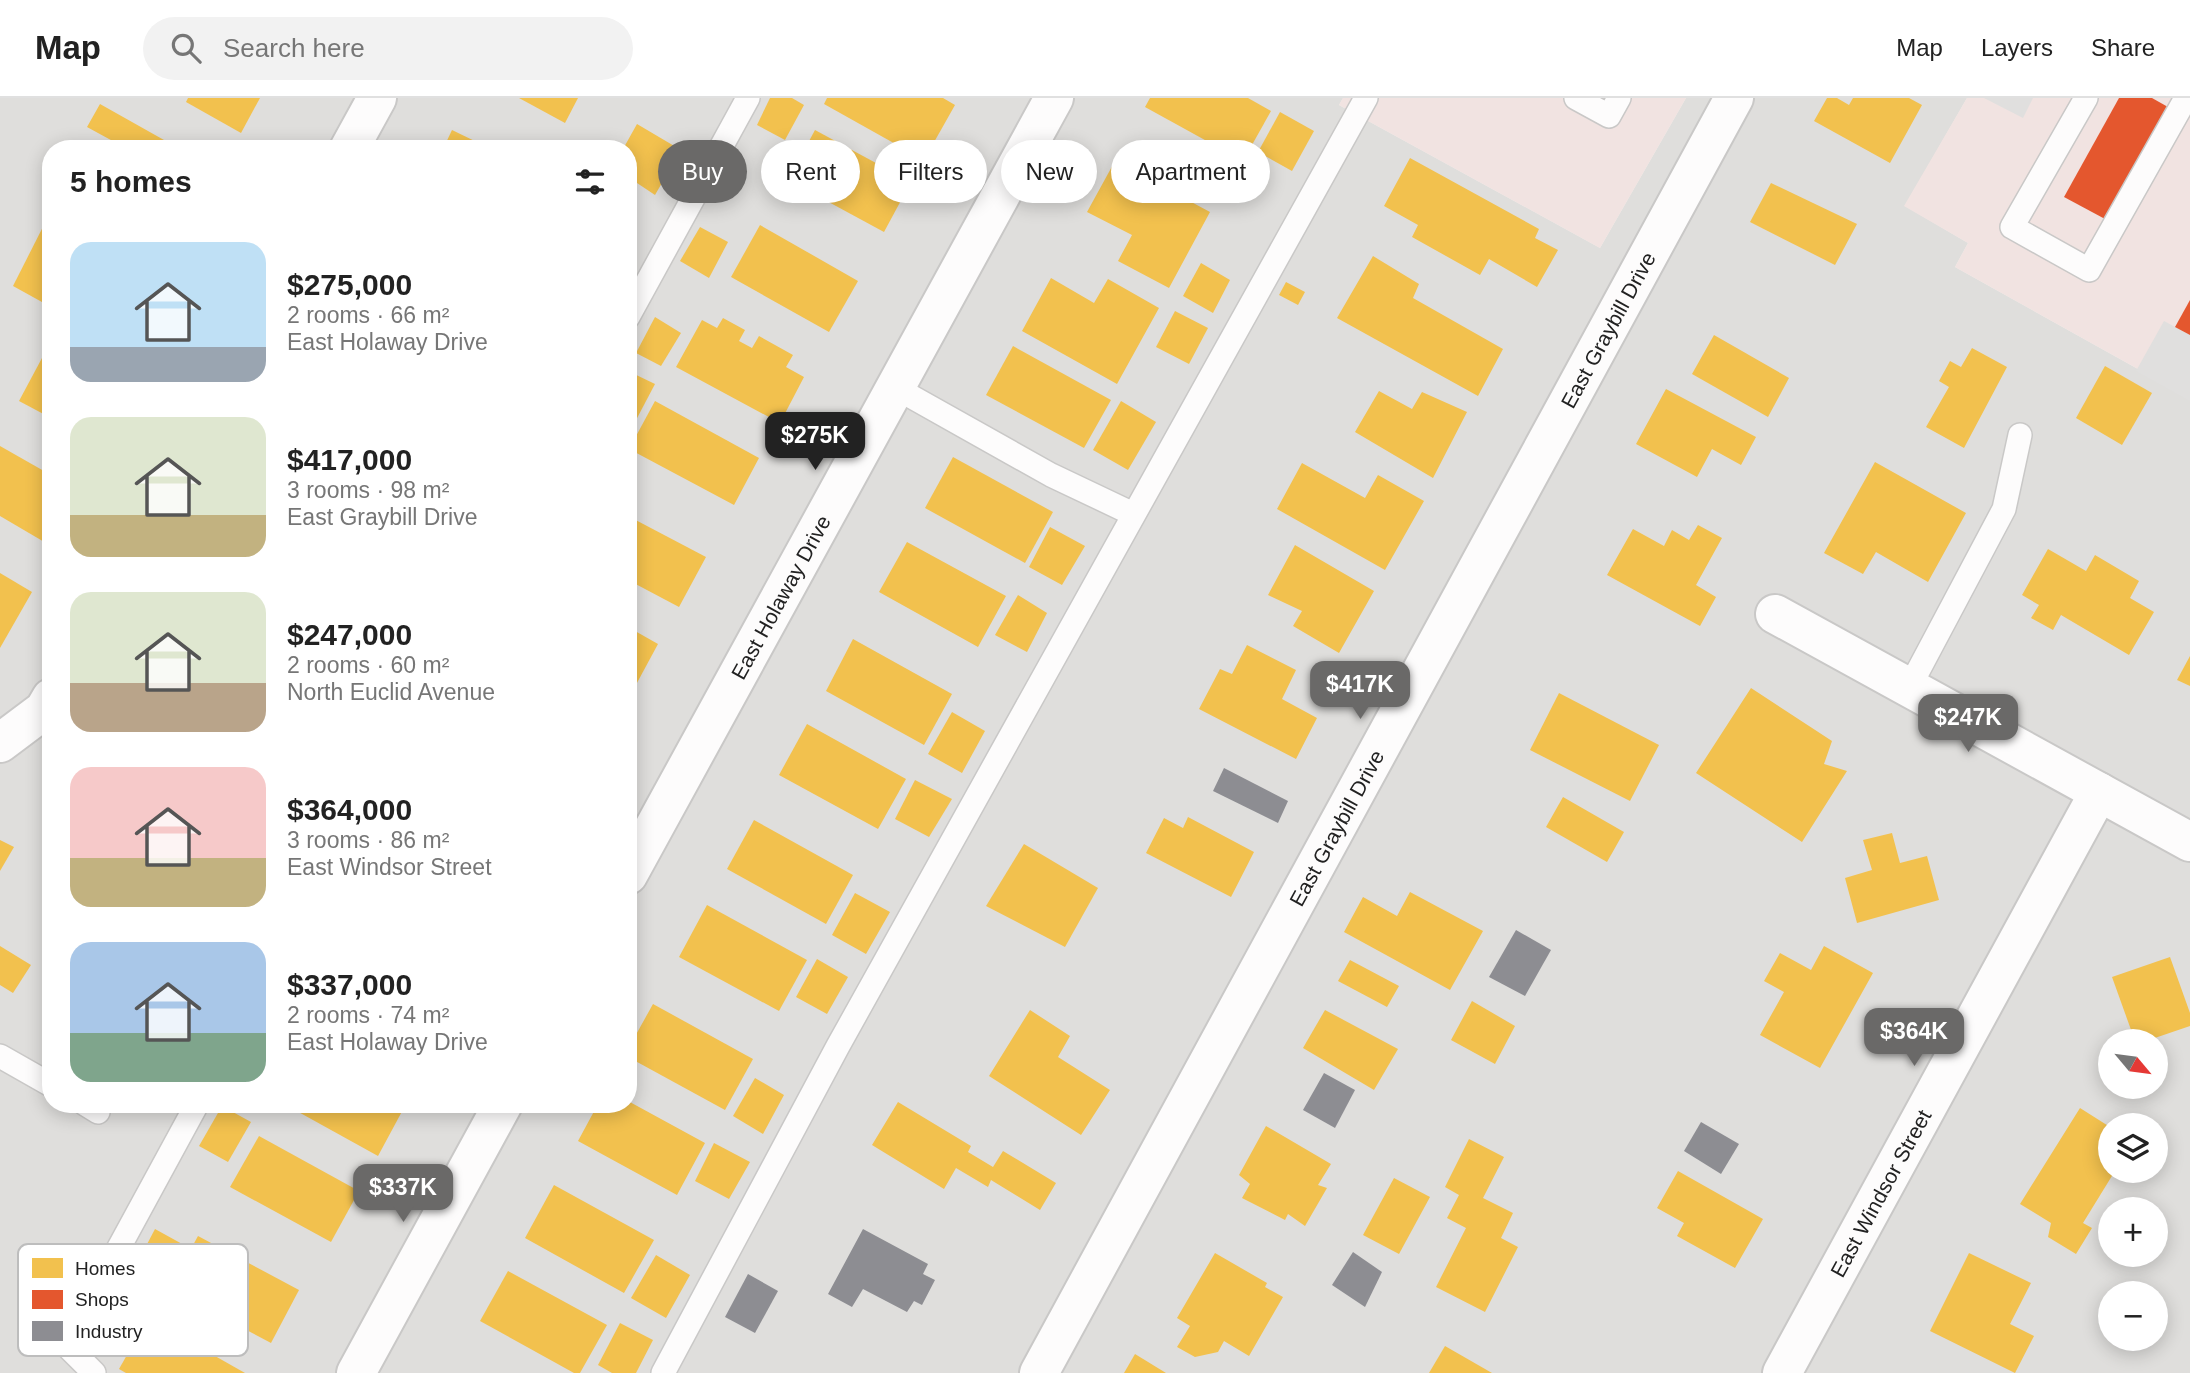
<!DOCTYPE html>
<html lang="en">
<head>
<meta charset="utf-8">
<style>
  :root { --surface:#fff; --page:#f2f2f2; --text:#222; --muted:#767676; --line:#e0e0e0; --accent:#6a6968 }
  body { margin:0; font-family:Arial,sans-serif; background:var(--page); color:var(--text); height:100vh; display:flex; flex-direction:column; font-size:26px; white-space:nowrap }
  * { box-sizing:border-box; margin:0 }
  p { font-size:23px; color:var(--muted) }
  .icon { flex:none; width:38px; height:38px; fill:none; stroke:currentColor; stroke-width:2; stroke-linecap:round; stroke-linejoin:round }
  .map { position:relative; flex:1; overflow:hidden }
  .side { position:absolute; left:42px; top:42px; width:595px; height:973px; display:flex; flex-direction:column; background:var(--surface); border-radius:28px; box-shadow:0 4px 18px #0003 }
  .side>* { flex:none }
  .guide { position:absolute; left:658px; top:42px; width:665px; height:63px; display:flex; gap:14px }
  .needle { width:46px; rotate:119deg }
  .fabs { position:absolute; left:2098px; top:931px; display:grid; gap:14px }
  .fabs a { display:grid; place-items:center; width:70px; height:70px; border-radius:50%; background:var(--surface); box-shadow:0 4px 18px #0003; font-size:35px }
  .price { position:absolute; translate:-50% -60px; padding:0 16px; border-radius:14px; background:var(--accent); color:#fff; font-size:23px; line-height:46px; filter:drop-shadow(0 2px 4px #0008) }
  .price::after { content:''; position:absolute; left:50%; top:42px; width:21px; height:16px; margin-left:-10px; background:inherit; clip-path:polygon(0 0,100% 0,50% 100%) }
  .price.current { background:#222; color:#fff }
  ul { padding:0; list-style:none }
  li { display:flex; align-items:center; gap:21px; height:175px; padding:0 28px }
  li span { display:grid; place-items:center; flex:none; width:196px; height:140px; border-radius:21px; color:#555 }
  li>.icon { margin-inline-start:auto }
  span .icon { width:84px; height:84px; fill:#fffc; stroke-width:1 }
  li b { font-size:30px }
  h2 { display:flex; justify-content:space-between; align-items:center; height:84px; padding:0 28px; font-size:30px }
  .pill { padding:0 24px; border-radius:32px; background:var(--surface); box-shadow:0 4px 18px #0003; font-size:24px; line-height:63px }
  .pill.current { background:var(--accent); color:#fff }
  header { display:flex; align-items:center; gap:42px; box-sizing:border-box; height:98px; padding:0 35px; background:var(--surface); border-bottom:2px solid var(--line) }
  header strong { font-size:33px }
  nav { display:flex; gap:38px; margin-inline-start:auto; font-size:24px }
  .search { width:490px; height:63px; background:var(--page); display:flex; align-items:center; gap:18px; box-sizing:border-box; padding:0 24px; border-radius:38px; color:var(--muted); font-size:26px }
  .map>svg:first-child { display:block }
  .residential { fill:#dfdedc; fill-rule:evenodd }
  .commercial { fill:#f1e3e1 }
  .parking { fill:#e0dfde }
  .homes { fill:#f2c14e }
  .shops { fill:#e4572e }
  .industry { fill:#8d8d92 }
  .lines { fill:none; stroke-linecap:round; stroke-linejoin:round }
  .lane-casing { stroke:#c9c8c7; stroke-width:26 }
  .street-casing { stroke:#c9c8c7; stroke-width:42 }
  .lane { stroke:#fdfcfc; stroke-width:23 }
  .street { stroke:#fdfcfc; stroke-width:38 }
  .labels { text-anchor:middle; dominant-baseline:central; stroke-width:7; stroke-linejoin:round; paint-order:stroke }
  .street-label { font-size:21px; fill:#222; stroke:#fff }
  .key { fill:#fff; stroke:#bdbdbd; stroke-width:2 }
  .key-label { font-size:19px; fill:#222 }
</style>
</head>
<body>
<header>
<strong>Map</strong>
<div class="search"><svg class="icon" aria-label="search" viewBox="0 0 24 24"><circle cx="10" cy="10" r="6"/><path d="M15 15l6 6"/></svg>Search here</div>
<nav><a>Map</a><a>Layers</a><a>Share</a></nav>
</header>
<div class="map">
<svg width="2190" height="1275" viewBox="0 0 2190 1275">
  <rect width="100%" height="100%" fill="#f0eeeb"/>
  <!-- residential -->
  <path class="residential" d="M 0,0 L 1343,0 L 1339,7 L 1600,150 L 1686,0 L 1967,0 L 1905,108 L 1968,145 L 1955,169 L 2190,300 L 2190,1275 L 0,1275 ZM 51,51 L 628,51 L 628,1006 L 51,1006 ZM 2110,943 L 2156,943 L 2156,989 L 2110,989 ZM 2110,1027 L 2156,1027 L 2156,1073 L 2110,1073 ZM 2110,1111 L 2156,1111 L 2156,1157 L 2110,1157 ZM 2110,1195 L 2156,1195 L 2156,1241 L 2110,1241 Z"/>
  <!-- commercial -->
  <g class="commercial">
    <path d="M 1343,0 L 1686,0 L 1600,150 L 1339,7 Z"/>
    <path d="M 1967,0 L 2190,0 L 2190,300 L 1955,169 L 1968,145 L 1904,108 Z"/>
  </g>
  <!-- parking -->
  <g class="parking">
    <path d="M 1984,0 L 2033,0 L 2023,20 Z"/>
    <path d="M 2164,223 L 2190,237 L 2190,303 L 2136,273 Z"/>
  </g>
  <!-- homes -->
  <g class="homes">
    <path d="M 188,0 L 260,0 L 241,35 L 186,4 Z"/>
    <path d="M 519,0 L 578,0 L 565,25 Z"/>
    <path d="M 770,0 L 792,0 L 804,7 L 785,42 L 757,27 Z"/>
    <path d="M 827,0 L 943,0 L 955,7 L 924,62 L 824,6 Z"/>
    <path d="M 1150,0 L 1248,0 L 1271,13 L 1243,63 L 1145,9 Z"/>
    <path d="M 1827,0 L 1837,0 L 1849,7 L 1853,0 L 1909,0 L 1922,7 L 1890,65 L 1814,23 Z"/>
    <path d="M 100,6 L 180,51 L 118,51 L 120,47 L 87,29 Z"/>
    <path d="M 1280,14 L 1314,33 L 1292,73 L 1258,54 Z"/>
    <path d="M 637,26 L 681,52 L 655,97 L 628,79 L 628,51 L 623,51 Z"/>
    <path d="M 452,32 L 485,48 L 484,51 L 443,51 Z"/>
    <path d="M 815,32 L 911,84 L 884,134 L 788,82 Z"/>
    <path d="M 1410,60 L 1539,131 L 1535,140 L 1558,152 L 1537,189 L 1489,161 L 1480,177 L 1412,139 L 1418,127 L 1384,108 Z"/>
    <path d="M 1115,63 L 1210,114 L 1169,190 L 1118,163 L 1132,137 L 1087,114 Z"/>
    <path d="M 1771,85 L 1857,126 L 1835,167 L 1750,124 Z"/>
    <path d="M 51,113 L 51,209 L 13,188 Z"/>
    <path d="M 760,127 L 858,183 L 829,234 L 731,179 Z"/>
    <path d="M 700,129 L 728,144 L 709,180 L 680,163 Z"/>
    <path d="M 1373,158 L 1419,186 L 1413,200 L 1503,251 L 1478,298 L 1337,220 Z"/>
    <path d="M 1201,165 L 1230,182 L 1213,215 L 1183,198 Z"/>
    <path d="M 1051,180 L 1094,205 L 1108,181 L 1159,210 L 1117,286 L 1022,233 Z"/>
    <path d="M 1286,184 L 1305,194 L 1298,207 L 1279,197 Z"/>
    <path d="M 1175,213 L 1208,230 L 1189,266 L 1156,249 Z"/>
    <path d="M 655,219 L 681,235 L 661,268 L 636,255 Z"/>
    <path d="M 723,220 L 745,232 L 739,243 L 752,250 L 759,238 L 793,257 L 786,269 L 804,279 L 780,325 L 676,269 L 702,222 L 717,230 Z"/>
    <path d="M 1714,237 L 1789,280 L 1768,319 L 1692,276 Z"/>
    <path d="M 1013,248 L 1111,302 L 1084,350 L 986,297 Z"/>
    <path d="M 1972,250 L 2007,269 L 1964,350 L 1926,329 L 1949,289 L 1939,283 L 1950,263 L 1961,269 Z"/>
    <path d="M 42,260 L 51,265 L 51,320 L 19,303 Z"/>
    <path d="M 2105,268 L 2152,295 L 2122,347 L 2076,320 Z"/>
    <path d="M 628,273 L 655,286 L 635,324 L 628,320 Z"/>
    <path d="M 1666,291 L 1756,339 L 1741,367 L 1712,351 L 1697,379 L 1636,346 Z"/>
    <path d="M 1379,293 L 1412,311 L 1422,294 L 1467,314 L 1433,380 L 1355,334 Z"/>
    <path d="M 655,303 L 759,360 L 734,407 L 629,351 Z"/>
    <path d="M 1121,303 L 1156,324 L 1128,372 L 1093,352 Z"/>
    <path d="M 0,348 L 51,377 L 51,437 L 46,445 L 0,418 Z"/>
    <path d="M 953,359 L 1053,414 L 1025,465 L 925,410 Z"/>
    <path d="M 1875,364 L 1966,415 L 1928,484 L 1876,454 L 1863,476 L 1824,455 Z"/>
    <path d="M 1302,365 L 1365,400 L 1378,377 L 1424,403 L 1385,472 L 1277,411 Z"/>
    <path d="M 628,418 L 706,459 L 679,509 L 628,482 Z"/>
    <path d="M 1698,427 L 1722,440 L 1696,487 L 1716,499 L 1700,528 L 1607,477 L 1633,431 L 1664,448 L 1672,432 L 1689,442 Z"/>
    <path d="M 1050,429 L 1085,448 L 1062,487 L 1029,469 Z"/>
    <path d="M 907,444 L 1006,498 L 978,549 L 879,494 Z"/>
    <path d="M 1295,447 L 1374,493 L 1339,555 L 1293,528 L 1302,513 L 1268,497 Z"/>
    <path d="M 2048,451 L 2086,473 L 2095,457 L 2139,483 L 2130,500 L 2154,514 L 2129,557 L 2061,517 L 2053,532 L 2031,520 L 2039,507 L 2022,497 Z"/>
    <path d="M 0,475 L 32,494 L 0,550 Z"/>
    <path d="M 1018,497 L 1047,515 L 1027,554 L 995,537 Z"/>
    <path d="M 628,529 L 658,546 L 631,596 L 628,594 Z"/>
    <path d="M 853,541 L 952,596 L 924,647 L 826,593 Z"/>
    <path d="M 1247,547 L 1296,572 L 1282,601 L 1317,620 L 1296,661 L 1199,611 L 1220,571 L 1232,576 Z"/>
    <path d="M 2190,558 L 2190,588 L 2177,582 Z"/>
    <path d="M 1751,590 L 1832,643 L 1824,666 L 1847,673 L 1802,744 L 1696,675 Z"/>
    <path d="M 1559,595 L 1659,647 L 1630,703 L 1530,652 Z"/>
    <path d="M 952,614 L 985,633 L 962,675 L 928,656 Z"/>
    <path d="M 807,626 L 906,681 L 878,731 L 779,677 Z"/>
    <path d="M 915,682 L 952,701 L 929,739 L 895,721 Z"/>
    <path d="M 1563,699 L 1624,734 L 1607,764 L 1546,729 Z"/>
    <path d="M 1188,719 L 1254,754 L 1231,799 L 1146,755 L 1164,720 L 1183,730 Z"/>
    <path d="M 754,722 L 853,777 L 826,826 L 727,771 Z"/>
    <path d="M 1892,735 L 1900,765 L 1927,758 L 1939,802 L 1857,825 L 1845,780 L 1872,772 L 1863,742 Z"/>
    <path d="M 0,742 L 14,749 L 0,773 Z"/>
    <path d="M 1024,746 L 1098,790 L 1065,849 L 986,808 Z"/>
    <path d="M 1410,794 L 1483,833 L 1450,892 L 1344,834 L 1363,799 L 1397,818 Z"/>
    <path d="M 855,795 L 890,814 L 866,856 L 832,837 Z"/>
    <path d="M 707,807 L 807,862 L 779,913 L 679,859 Z"/>
    <path d="M 0,848 L 31,867 L 13,895 L 0,887 Z"/>
    <path d="M 1824,848 L 1873,875 L 1820,970 L 1760,937 L 1784,894 L 1764,883 L 1780,855 L 1811,872 Z"/>
    <path d="M 2170,859 L 2190,915 L 2190,928 L 2146,943 L 2135,943 L 2112,879 Z"/>
    <path d="M 817,861 L 848,879 L 827,916 L 796,899 Z"/>
    <path d="M 1350,862 L 1399,888 L 1387,909 L 1338,883 Z"/>
    <path d="M 51,893 L 51,913 L 42,908 Z"/>
    <path d="M 1472,903 L 1515,928 L 1495,966 L 1451,942 Z"/>
    <path d="M 653,906 L 753,961 L 725,1012 L 628,959 L 628,951 Z"/>
    <path d="M 1030,912 L 1070,938 L 1058,959 L 1110,992 L 1081,1037 L 989,978 Z"/>
    <path d="M 1325,912 L 1398,951 L 1374,992 L 1303,950 Z"/>
    <path d="M 755,980 L 784,997 L 763,1036 L 733,1018 Z"/>
    <path d="M 628,1003 L 705,1045 L 677,1097 L 578,1043 L 598,1006 L 628,1006 Z"/>
    <path d="M 898,1004 L 971,1048 L 968,1054 L 993,1069 L 1003,1053 L 1056,1085 L 1040,1112 L 991,1082 L 988,1089 L 956,1070 L 944,1091 L 872,1047 Z"/>
    <path d="M 284,1006 L 406,1006 L 378,1058 Z"/>
    <path d="M 222,1008 L 251,1024 L 228,1064 L 199,1048 Z"/>
    <path d="M 2080,1010 L 2110,1029 L 2110,1073 L 2115,1073 L 2083,1125 L 2092,1130 L 2076,1156 L 2048,1139 L 2051,1125 L 2020,1106 Z"/>
    <path d="M 1266,1028 L 1331,1066 L 1318,1087 L 1327,1090 L 1305,1128 L 1288,1116 L 1285,1122 L 1242,1100 L 1250,1086 L 1239,1077 Z"/>
    <path d="M 259,1038 L 359,1093 L 331,1144 L 230,1089 Z"/>
    <path d="M 1469,1041 L 1504,1059 L 1483,1100 L 1513,1115 L 1501,1140 L 1518,1149 L 1485,1214 L 1436,1189 L 1466,1130 L 1447,1120 L 1459,1097 L 1445,1089 Z"/>
    <path d="M 714,1045 L 750,1064 L 729,1101 L 695,1083 Z"/>
    <path d="M 1678,1073 L 1763,1121 L 1735,1170 L 1677,1138 L 1684,1125 L 1657,1110 Z"/>
    <path d="M 1394,1080 L 1430,1099 L 1399,1156 L 1363,1137 Z"/>
    <path d="M 554,1087 L 654,1142 L 624,1195 L 525,1140 Z"/>
    <path d="M 155,1131 L 184,1147 L 163,1187 L 134,1171 Z"/>
    <path d="M 198,1138 L 299,1192 L 271,1245 L 169,1191 Z"/>
    <path d="M 1215,1155 L 1267,1185 L 1265,1189 L 1283,1199 L 1249,1258 L 1224,1243 L 1218,1254 L 1195,1259 L 1177,1249 L 1190,1228 L 1177,1220 Z"/>
    <path d="M 1969,1155 L 2031,1185 L 2010,1226 L 2034,1238 L 2015,1275 L 1930,1233 Z"/>
    <path d="M 656,1157 L 690,1177 L 666,1220 L 631,1200 Z"/>
    <path d="M 508,1173 L 607,1227 L 580,1275 L 574,1275 L 480,1223 Z"/>
    <path d="M 148,1220 L 245,1275 L 126,1275 L 119,1271 Z"/>
    <path d="M 620,1225 L 653,1242 L 636,1275 L 612,1275 L 598,1267 Z"/>
    <path d="M 1445,1248 L 1492,1275 L 1429,1275 Z"/>
    <path d="M 1135,1256 L 1166,1275 L 1124,1275 Z"/>
  </g>
  <!-- shops -->
  <g class="shops">
    <path d="M 2119,0 L 2152,0 L 2168,9 L 2105,121 L 2064,99 Z"/>
    <path d="M 2190,202 L 2190,237 L 2175,229 Z"/>
  </g>
  <!-- industry -->
  <g class="industry">
    <path d="M 1224,670 L 1288,703 L 1278,725 L 1213,693 Z"/>
    <path d="M 1516,832 L 1551,852 L 1525,898 L 1489,879 Z"/>
    <path d="M 1324,975 L 1355,992 L 1335,1030 L 1303,1012 Z"/>
    <path d="M 1701,1024 L 1739,1046 L 1721,1076 L 1684,1053 Z"/>
    <path d="M 863,1131 L 928,1166 L 923,1176 L 935,1182 L 922,1207 L 914,1203 L 907,1214 L 863,1191 L 852,1209 L 828,1196 Z"/>
    <path d="M 1353,1154 L 1382,1174 L 1365,1209 L 1332,1187 Z"/>
    <path d="M 748,1176 L 778,1193 L 755,1235 L 725,1219 Z"/>
  </g>
  <g class="lines">
    <defs>
      <g id="lane">
        <path d="M 1576,0 L 1609,18 L 1619,0"/>
        <path d="M 2086,0 L 2012,129 L 2089,172 L 2186,0"/>
        <path d="M 628,219 L 748,0"/>
        <path d="M 896,290 L 1051,377 L 1133,416"/>
        <path d="M 1909,590 L 2004,411 L 2020,337"/>
        <path d="M 0,958 L 51,987"/>
        <path d="M 85,1006 L 98,1014"/>
        <path d="M 94,1275 L 66,1247 L 197,1006"/>
        <path d="M 663,1275 L 838,948 L 1366,0"/>
      </g>
      <g id="street">
        <path d="M 349,51 L 377,0"/>
        <path d="M 1775,516 L 2190,744"/>
        <path d="M 0,645 L 44,612 L 51,600"/>
        <path id="s1" d="M 628,777 L 1054,0"/>
        <path d="M 356,1275 L 503,1006"/>
        <path id="s2" d="M 1039,1275 L 1734,0"/>
        <path id="s3" d="M 1782,1275 L 2099,694"/>
      </g>
    </defs>
    <!-- lane casing -->
    <use href="#lane" class="lane-casing"/>
    <!-- street casing -->
    <use href="#street" class="street-casing"/>
    <!-- lane -->
    <use href="#lane" class="lane"/>
    <!-- street -->
    <use href="#street" class="street"/>
  </g>
  <g class="labels">
    <!-- street labels -->
    <g class="street-label">
      <text stroke="none"><textPath href="#s2" startOffset="1188">East Graybill Drive</textPath></text>
      <text stroke="none"><textPath href="#s1" startOffset="317">East Holaway Drive</textPath></text>
      <text stroke="none"><textPath href="#s2" startOffset="621">East Graybill Drive</textPath></text>
      <text stroke="none"><textPath href="#s3" startOffset="205">East Windsor Street</textPath></text>
    </g>
  </g>
  <!-- legend -->
  <rect x="18" y="1146" width="230" height="112" rx="10" class="key"/>
  <rect x="32" y="1160" width="31" height="20" fill="#f2c14e"/>
  <rect x="32" y="1192" width="31" height="19" fill="#e4572e"/>
  <rect x="32" y="1223" width="31" height="20" fill="#8d8d92"/>
  <g class="key-label">
    <text x="75" y="1177">Homes</text>
    <text x="75" y="1208">Shops</text>
    <text x="75" y="1240">Industry</text>
  </g>
</svg>
<div class="fabs">
<a><svg class="needle" viewBox="-14 -14 28 28"><path d="M0-13l5 13h-10z" fill="#e53935"/><path d="M0 13l5-13h-10z" fill="#767676"/></svg></a>
<a><svg class="icon" aria-label="layers" viewBox="0 0 24 24"><path d="M12 4l9 5-9 5-9-5zM3 14l9 5 9-5"/></svg></a>
<a>+</a>
<a>−</a>
</div>
<b class="price current" style="left:815px;top:374px">$275K</b>
<b class="price" style="left:1360px;top:623px">$417K</b>
<b class="price" style="left:1968px;top:656px">$247K</b>
<b class="price" style="left:1914px;top:970px">$364K</b>
<b class="price" style="left:403px;top:1126px">$337K</b>
<div class="guide">
<a class="pill current">Buy</a>
<a class="pill">Rent</a>
<a class="pill">Filters</a>
<a class="pill">New</a>
<a class="pill">Apartment</a>
</div>
<section class="side">
<h2>5 homes<svg class="icon" aria-label="filters" viewBox="0 0 24 24"><path d="M4 7h16M4 17h16"/><circle cx="9" cy="7" r="2"/><circle cx="15" cy="17" r="2"/></svg></h2>
<ul>
<li><span style="background:linear-gradient(#bfe0f5 75%,#9aa5b1 0)"><svg class="icon" aria-label="home" viewBox="0 0 24 24"><path d="M3 11l9-7 9 7M6 9v11h12V9"/></svg></span><div><b>$275,000</b><p>2 rooms · 66 m²</p><p>East Holaway Drive</p></div></li>
<li><span style="background:linear-gradient(#dfe7d0 70%,#c2b280 0)"><svg class="icon" aria-label="home" viewBox="0 0 24 24"><path d="M3 11l9-7 9 7M6 9v11h12V9"/></svg></span><div><b>$417,000</b><p>3 rooms · 98 m²</p><p>East Graybill Drive</p></div></li>
<li><span style="background:linear-gradient(#dfe7d0 65%,#b9a48a 0)"><svg class="icon" aria-label="home" viewBox="0 0 24 24"><path d="M3 11l9-7 9 7M6 9v11h12V9"/></svg></span><div><b>$247,000</b><p>2 rooms · 60 m²</p><p>North Euclid Avenue</p></div></li>
<li><span style="background:linear-gradient(#f6c9c9 65%,#c2b280 0)"><svg class="icon" aria-label="home" viewBox="0 0 24 24"><path d="M3 11l9-7 9 7M6 9v11h12V9"/></svg></span><div><b>$364,000</b><p>3 rooms · 86 m²</p><p>East Windsor Street</p></div></li>
<li><span style="background:linear-gradient(#a9c7e8 65%,#7fa58c 0)"><svg class="icon" aria-label="home" viewBox="0 0 24 24"><path d="M3 11l9-7 9 7M6 9v11h12V9"/></svg></span><div><b>$337,000</b><p>2 rooms · 74 m²</p><p>East Holaway Drive</p></div></li>
</ul>
</section>
</div>
</body>
</html>
